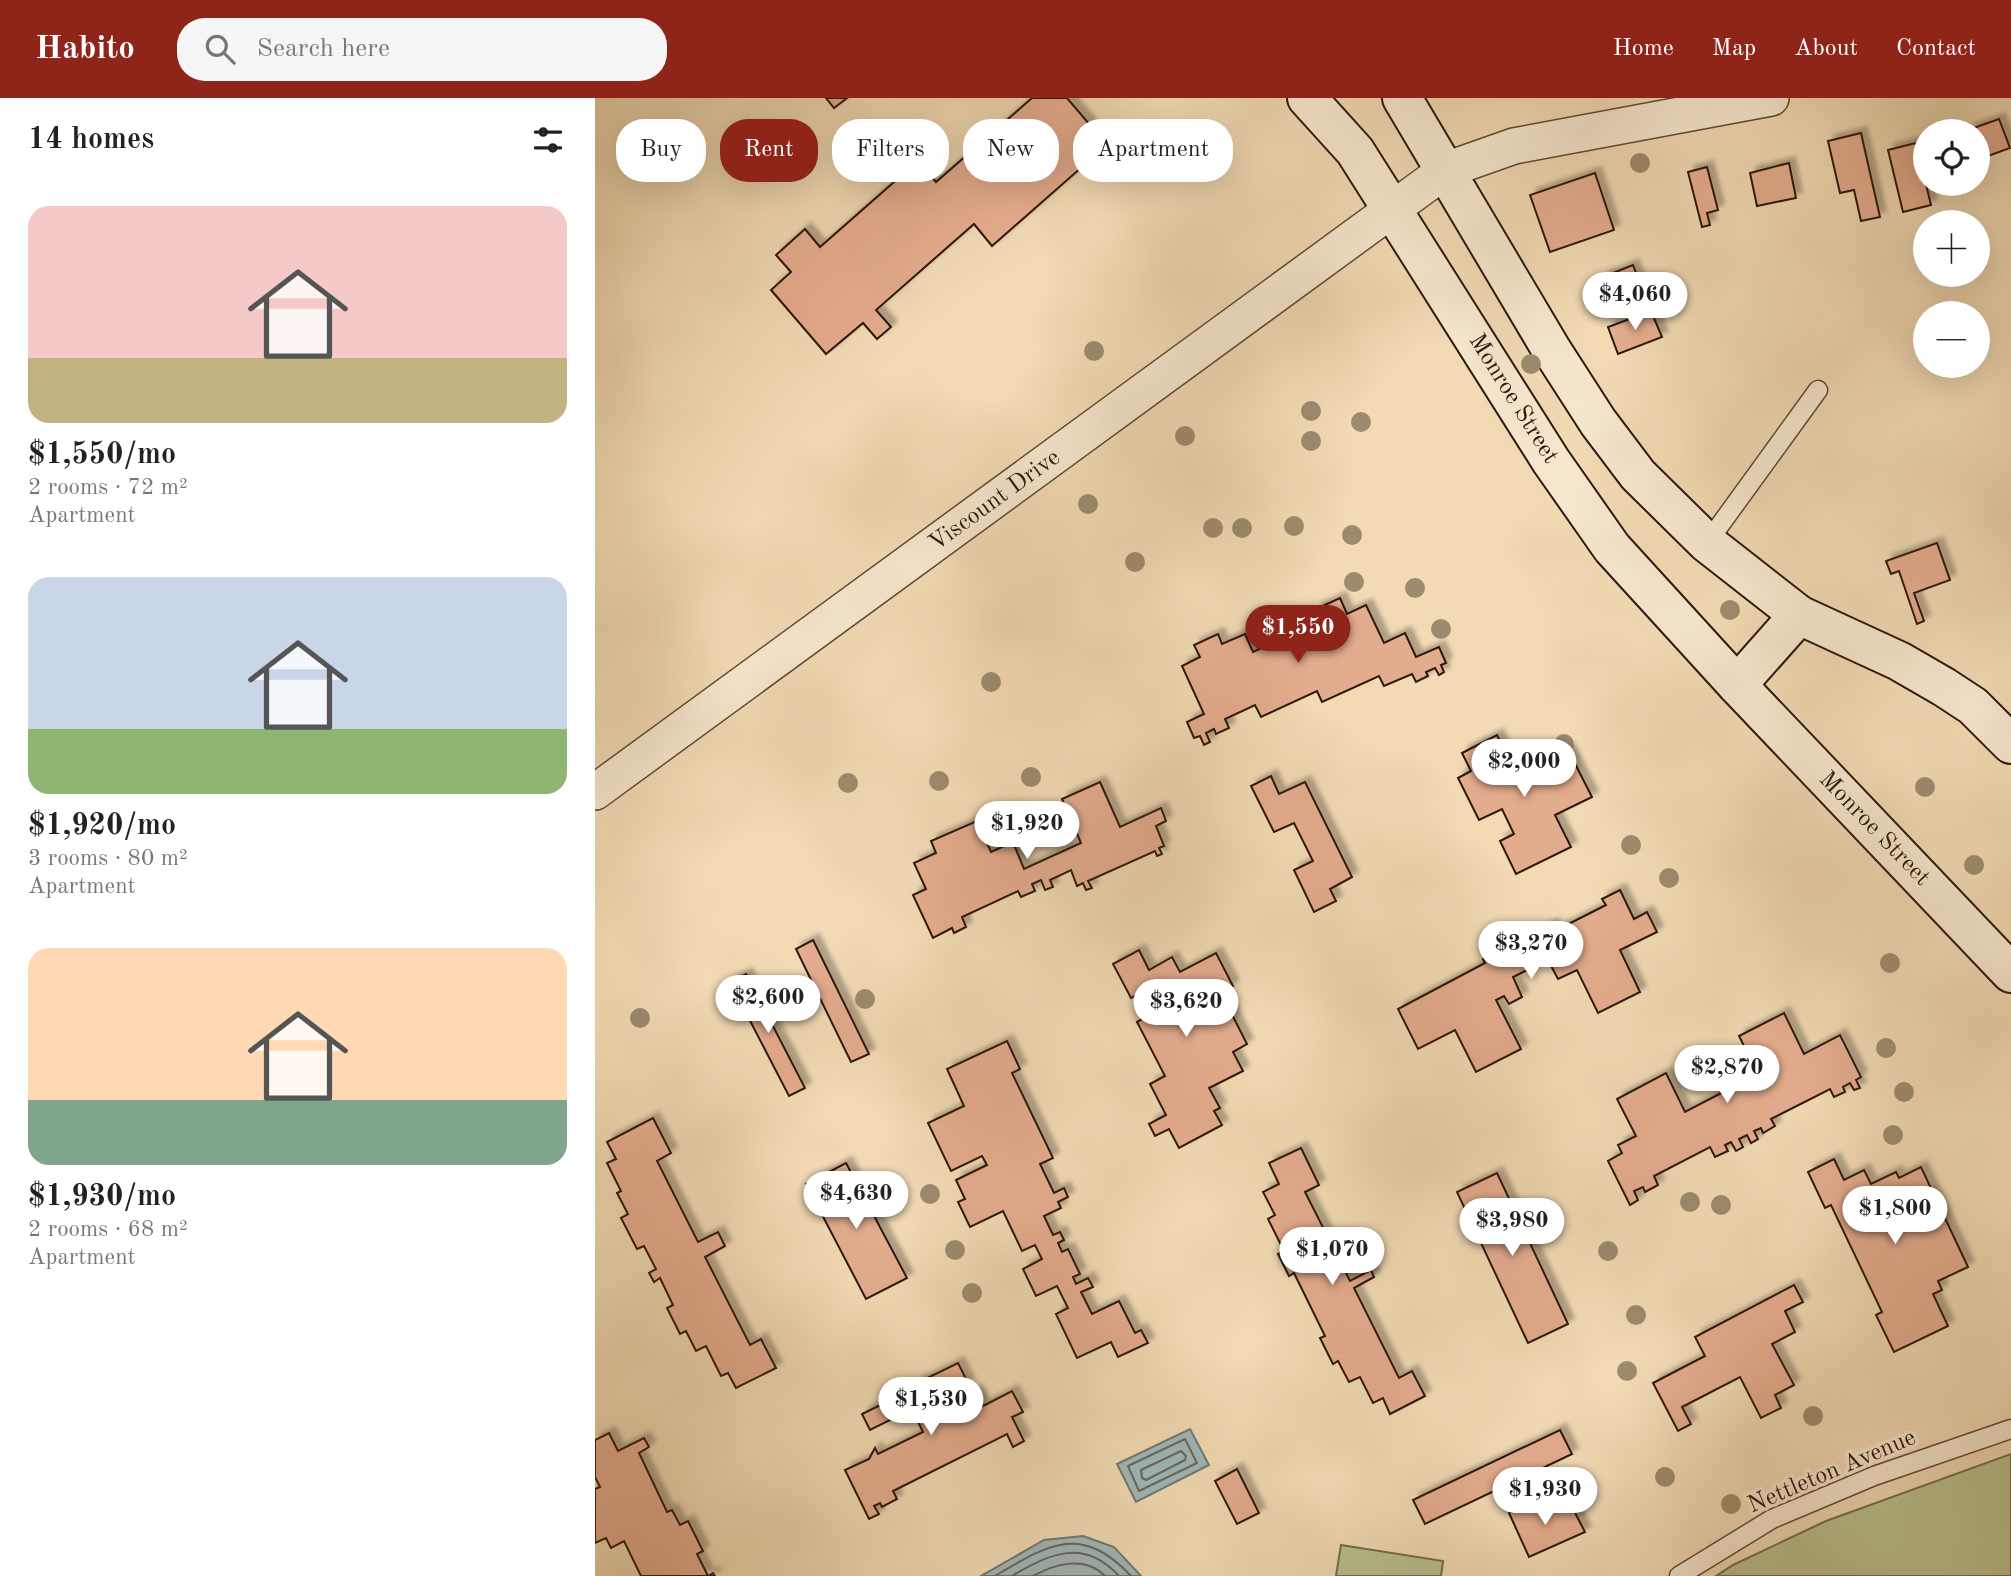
<!DOCTYPE html>
<html lang="en">
<head>
<meta charset="utf-8">
<style>
  :root { --surface:#fff; --page:#f6f6f6; --text:#222; --muted:#767676; --accent:#8f2418 }
  body { margin:0; font-family:"Old Standard TT",serif; background:var(--page); color:var(--text); height:100vh; display:flex; flex-direction:column; font-size:26px; white-space:nowrap }
  * { box-sizing:border-box; margin:0 }
  p { font-size:23px; color:var(--muted) }
  .icon { flex:none; width:38px; height:38px; fill:none; stroke:currentColor; stroke-width:2; stroke-linecap:round; stroke-linejoin:round }
  .map { position:relative; flex:1; overflow:hidden }
  .sheet { display:flex; flex-direction:column; background:var(--surface); width:595px }
  .sheet>* { flex:none }
  .banner { position:absolute; left:21px; top:21px; width:665px; height:63px; display:flex; gap:14px }
  .fabs { position:absolute; left:1318px; top:21px; display:grid; gap:14px }
  .fabs a { display:grid; place-items:center; width:77px; height:77px; border-radius:50%; background:var(--surface); box-shadow:0 7px 28px #0002; font-size:35px }
  .price { position:absolute; translate:-50% -60px; padding:0 16px; border-radius:24px; background:#fff; color:#222; font-size:23px; line-height:46px; filter:drop-shadow(0 2px 4px #0008) }
  .price::after { content:''; position:absolute; left:50%; top:42px; width:21px; height:16px; margin-left:-10px; background:inherit; clip-path:polygon(0 0,100% 0,50% 100%) }
  .price.active { background:var(--accent); color:#fff }
  ul { padding:0; list-style:none }
  li { display:grid; align-content:center; gap:14px; height:371px; padding:0 28px }
  li span { display:grid; place-items:center; height:217px; border-radius:21px; color:#555 }
  li>.icon { margin-inline-start:auto }
  span .icon { width:126px; height:126px; fill:#fffc; stroke-width:1 }
  li b { font-size:30px }
  h2 { display:flex; justify-content:space-between; align-items:center; height:84px; padding:0 28px; font-size:30px }
  .chip { padding:0 24px; border-radius:28px; background:var(--surface); box-shadow:0 7px 28px #0002; font-size:24px; line-height:63px }
  .chip.active { background:var(--accent); color:#fff }
  header { display:flex; align-items:center; gap:42px; box-sizing:border-box; height:98px; padding:0 35px; background:var(--accent); color:#fff }
  header strong { font-size:33px }
  nav { display:flex; gap:38px; margin-inline-start:auto; font-size:24px }
  .search { width:490px; height:63px; background:var(--page); display:flex; align-items:center; gap:18px; box-sizing:border-box; padding:0 24px; border-radius:28px; color:var(--muted); font-size:26px }
  main { display:flex; flex:1; min-height:0 }
  .map>svg:first-child { display:block }
  .green { fill:#b9c08e; stroke:#736c4d; stroke-width:2 }
  .water { fill:#a0b8b9; stroke:#727874; stroke-width:2 }
  .lines { fill:none; stroke-linecap:round; stroke-linejoin:round }
  .shore { stroke:#666862; stroke-width:2 }
  .building { fill:#e4ac8e; stroke:#2d170c; stroke-width:2; filter:url(#shadow) }
  .lane-casing { stroke:#5e4836; stroke-width:21 }
  .street-casing { stroke:#5e4836; stroke-width:38 }
  .secondary-casing { stroke:#2d170c; stroke-width:42 }
  .lane { stroke:#f6e7ce; stroke-width:18 }
  .street { stroke:#f6e7ce; stroke-width:35 }
  .secondary { stroke:#f6e7ce; stroke-width:38 }
  .tree { fill:#9c8b6d }
  .labels { text-anchor:middle; dominant-baseline:central; stroke-width:7; stroke-linejoin:round; paint-order:stroke }
  .street-label { font-size:24px; fill:#2d170c; stroke:#f6e7ce }
</style>
</head>
<body>
<header>
<strong>Habito</strong>
<div class="search"><svg class="icon" aria-label="search" viewBox="0 0 24 24"><circle cx="10" cy="10" r="6"/><path d="M15 15l6 6"/></svg>Search here</div>
<nav><a>Home</a><a>Map</a><a>About</a><a>Contact</a></nav>
</header>
<main>
<section class="sheet">
<h2>14 homes<svg class="icon" aria-label="filters" viewBox="0 0 24 24"><path d="M4 7h16M4 17h16"/><circle cx="9" cy="7" r="2"/><circle cx="15" cy="17" r="2"/></svg></h2>
<ul>
<li><span style="background:linear-gradient(#f6c9c9 70%,#c2b280 0)"><svg class="icon" aria-label="home" viewBox="0 0 24 24"><path d="M3 11l9-7 9 7M6 9v11h12V9"/></svg></span><div><b>$1,550/mo</b><p>2 rooms · 72 m²</p><p>Apartment</p></div></li>
<li><span style="background:linear-gradient(#c9d6e8 70%,#8fb573 0)"><svg class="icon" aria-label="home" viewBox="0 0 24 24"><path d="M3 11l9-7 9 7M6 9v11h12V9"/></svg></span><div><b>$1,920/mo</b><p>3 rooms · 80 m²</p><p>Apartment</p></div></li>
<li><span style="background:linear-gradient(#ffd9b3 70%,#7fa58c 0)"><svg class="icon" aria-label="home" viewBox="0 0 24 24"><path d="M3 11l9-7 9 7M6 9v11h12V9"/></svg></span><div><b>$1,930/mo</b><p>2 rooms · 68 m²</p><p>Apartment</p></div></li>
</ul>
</section>
<div class="map">
<svg width="1416" height="1478" viewBox="0 0 1416 1478">
  <defs>
    <filter id="shadow"><feDropShadow dx="6" dy="-6" stdDeviation="2" flood-color="#0004"/></filter>
  </defs>
  <rect width="100%" height="100%" fill="#f1dab4"/>
  <filter id="stains"><feTurbulence type="fractalNoise" baseFrequency=".00286" numOctaves="4"/><feColorMatrix values="0 0 0 0 .2 0 0 0 0 .09 0 0 0 0 .02 0 0 0 .5 -.17"/></filter>
  <radialGradient id="worn" r=".72"><stop offset=".6" stop-color="#630" stop-opacity="0"/><stop offset="1" stop-color="#630" stop-opacity=".3"/></radialGradient>
  <!-- green -->
  <g class="green">
    <path d="M 1416,1356 L 1416,1478 L 1121,1478 L 1138,1467 L 1231,1423 Z"/>
    <path d="M 746,1447 L 848,1463 L 846,1478 L 741,1478 Z"/>
  </g>
  <!-- water -->
  <g class="water">
    <path d="M 595,1331 L 614,1367 L 541,1404 L 522,1366 Z"/>
    <path d="M 488,1438 L 519,1449 L 546,1478 L 386,1478 L 449,1442 Z"/>
  </g>
  <g class="lines">
    <!-- shore -->
    <g class="shore">
      <path d="M 590,1341 L 602,1365 L 544,1393 L 533,1368 Z"/>
      <path d="M 586,1353 L 591,1358 L 590,1362 L 551,1382 L 547,1380 L 546,1372 Z"/>
      <path d="M 400,1478 C 454,1446 486,1425 536,1478"/>
      <path d="M 417,1478 C 456,1455 489,1440 524,1478"/>
      <path d="M 438,1478 C 460,1466 490,1457 510,1478"/>
    </g>
  </g>
  <!-- building -->
  <g class="building">
    <path d="M 231,0 L 252,0 L 239,10 Z"/>
    <path d="M 437,0 L 472,0 L 512,47 L 397,148 L 379,126 L 281,212 L 296,229 L 282,241 L 268,225 L 231,256 L 176,192 L 196,174 L 181,157 L 210,131 L 225,149 L 323,63 L 341,84 Z"/>
    <path d="M 1404,21 L 1415,50 L 1382,62 L 1382,33 L 1370,33 Z"/>
    <path d="M 1266,35 L 1285,119 L 1266,123 L 1259,92 L 1245,95 L 1233,43 Z"/>
    <path d="M 1321,45 L 1336,107 L 1308,114 L 1293,52 Z"/>
    <path d="M 1194,65 L 1201,100 L 1162,108 L 1155,75 Z"/>
    <path d="M 1112,69 L 1123,112 L 1112,115 L 1115,127 L 1107,129 L 1093,74 Z"/>
    <path d="M 1000,75 L 1019,132 L 955,154 L 935,97 Z"/>
    <path d="M 1038,167 L 1048,193 L 1019,206 L 1008,179 Z"/>
    <path d="M 1056,213 L 1067,239 L 1023,256 L 1013,229 Z"/>
    <path d="M 1342,445 L 1355,482 L 1319,495 L 1329,523 L 1322,526 L 1304,473 L 1296,476 L 1291,463 Z"/>
    <path d="M 745,500 L 752,516 L 771,507 L 789,545 L 810,535 L 821,559 L 844,549 L 851,565 L 846,567 L 849,574 L 844,577 L 840,570 L 831,574 L 833,578 L 821,584 L 817,576 L 789,588 L 784,578 L 727,604 L 722,593 L 666,619 L 660,607 L 630,621 L 634,630 L 621,636 L 619,631 L 611,635 L 615,644 L 609,647 L 605,638 L 599,640 L 592,624 L 609,616 L 587,568 L 605,559 L 599,547 L 623,536 L 627,546 L 650,536 L 658,554 L 671,548 L 663,530 L 685,519 L 689,527 L 708,518 L 717,537 L 730,531 L 721,511 Z"/>
    <path d="M 902,637 L 919,672 L 943,660 L 946,666 L 973,652 L 997,699 L 960,717 L 976,749 L 921,776 L 905,743 L 919,736 L 907,711 L 884,722 L 863,680 L 876,673 L 867,655 Z"/>
    <path d="M 676,678 L 684,696 L 710,684 L 757,779 L 735,791 L 741,803 L 719,814 L 699,772 L 718,763 L 699,725 L 679,734 L 656,688 Z"/>
    <path d="M 505,684 L 525,729 L 566,710 L 571,723 L 561,728 L 569,748 L 564,750 L 567,756 L 562,758 L 560,753 L 493,783 L 497,790 L 491,792 L 488,785 L 482,788 L 476,772 L 455,782 L 458,789 L 450,792 L 446,782 L 437,786 L 440,793 L 426,799 L 423,793 L 367,819 L 371,829 L 359,835 L 357,830 L 338,840 L 318,797 L 331,791 L 319,765 L 341,755 L 336,743 L 382,723 L 396,754 L 418,744 L 429,771 L 486,745 L 467,701 Z"/>
    <path d="M 1025,792 L 1039,821 L 1052,814 L 1062,834 L 1025,852 L 1045,894 L 1003,915 L 982,872 L 963,881 L 953,862 L 918,879 L 927,899 L 914,906 L 909,898 L 901,902 L 926,951 L 881,974 L 860,932 L 823,951 L 803,911 L 890,865 L 888,861 L 957,827 L 960,833 L 1011,807 L 1007,801 Z"/>
    <path d="M 218,842 L 274,956 L 256,964 L 201,851 Z"/>
    <path d="M 544,852 L 554,872 L 577,859 L 585,874 L 621,855 L 638,888 L 626,895 L 652,946 L 638,954 L 648,973 L 614,990 L 625,1010 L 619,1013 L 627,1027 L 584,1050 L 574,1031 L 560,1038 L 554,1026 L 571,1017 L 555,986 L 570,978 L 542,924 L 556,916 L 545,895 L 536,900 L 518,866 Z"/>
    <path d="M 151,876 L 210,990 L 194,998 L 135,884 Z"/>
    <path d="M 1189,915 L 1209,956 L 1245,937 L 1266,979 L 1261,982 L 1265,990 L 1259,992 L 1255,985 L 1248,989 L 1250,994 L 1239,999 L 1235,991 L 1176,1021 L 1180,1028 L 1168,1035 L 1166,1030 L 1159,1033 L 1163,1041 L 1156,1045 L 1152,1037 L 1144,1041 L 1148,1049 L 1141,1053 L 1136,1044 L 1130,1047 L 1133,1053 L 1120,1059 L 1115,1049 L 1059,1078 L 1063,1087 L 1050,1094 L 1048,1089 L 1039,1093 L 1043,1102 L 1035,1107 L 1013,1063 L 1027,1055 L 1023,1047 L 1041,1038 L 1022,1001 L 1071,975 L 1090,1014 L 1163,976 L 1144,938 Z"/>
    <path d="M 412,943 L 425,971 L 417,975 L 458,1060 L 445,1066 L 459,1095 L 469,1090 L 473,1099 L 463,1104 L 466,1110 L 449,1118 L 458,1137 L 465,1134 L 469,1142 L 463,1145 L 467,1154 L 473,1151 L 485,1176 L 478,1179 L 481,1186 L 493,1180 L 498,1189 L 486,1194 L 497,1216 L 524,1203 L 540,1235 L 546,1232 L 553,1245 L 523,1259 L 516,1244 L 482,1260 L 461,1216 L 473,1210 L 462,1188 L 441,1198 L 428,1171 L 447,1161 L 440,1147 L 427,1153 L 408,1113 L 375,1129 L 363,1104 L 370,1101 L 361,1082 L 392,1067 L 387,1058 L 356,1073 L 333,1025 L 369,1008 L 352,971 Z"/>
    <path d="M 58,1020 L 76,1055 L 62,1063 L 103,1144 L 123,1134 L 130,1148 L 110,1159 L 155,1247 L 166,1241 L 181,1270 L 141,1290 L 133,1275 L 126,1278 L 111,1248 L 101,1253 L 91,1233 L 85,1236 L 72,1210 L 78,1207 L 65,1180 L 59,1184 L 54,1175 L 61,1171 L 49,1148 L 42,1151 L 26,1120 L 33,1116 L 22,1095 L 26,1093 L 12,1065 L 21,1061 L 12,1044 Z"/>
    <path d="M 706,1050 L 724,1087 L 710,1094 L 755,1183 L 776,1172 L 779,1179 L 759,1190 L 804,1280 L 817,1273 L 830,1298 L 795,1316 L 788,1300 L 778,1305 L 765,1279 L 754,1284 L 743,1263 L 738,1266 L 725,1240 L 730,1238 L 699,1175 L 694,1178 L 683,1156 L 689,1153 L 673,1121 L 680,1117 L 668,1094 L 684,1086 L 674,1065 Z"/>
    <path d="M 1239,1061 L 1249,1082 L 1269,1072 L 1276,1086 L 1301,1074 L 1304,1080 L 1326,1069 L 1373,1169 L 1343,1183 L 1347,1192 L 1338,1196 L 1353,1228 L 1299,1254 L 1281,1217 L 1287,1214 L 1236,1107 L 1230,1110 L 1213,1074 Z"/>
    <path d="M 251,1065 L 312,1180 L 271,1201 L 211,1086 Z"/>
    <path d="M 902,1075 L 973,1226 L 933,1245 L 862,1094 Z"/>
    <path d="M 1199,1187 L 1208,1204 L 1190,1213 L 1200,1234 L 1177,1246 L 1199,1287 L 1180,1297 L 1186,1310 L 1166,1320 L 1145,1279 L 1087,1309 L 1096,1326 L 1083,1333 L 1058,1285 L 1110,1258 L 1100,1239 Z"/>
    <path d="M 363,1265 L 373,1285 L 352,1295 L 363,1317 L 380,1308 L 376,1297 L 382,1294 L 388,1308 L 417,1293 L 428,1314 L 417,1319 L 429,1343 L 418,1349 L 412,1336 L 298,1393 L 302,1401 L 287,1409 L 285,1405 L 279,1408 L 284,1416 L 274,1421 L 250,1372 L 274,1361 L 280,1350 L 283,1356 L 328,1334 L 317,1311 L 275,1332 L 267,1316 L 310,1295 L 317,1310 L 329,1305 L 320,1286 Z"/>
    <path d="M 965,1332 L 977,1356 L 830,1426 L 818,1402 Z"/>
    <path d="M 14,1335 L 23,1353 L 49,1340 L 54,1349 L 44,1355 L 72,1414 L 77,1412 L 85,1427 L 93,1423 L 108,1453 L 102,1456 L 113,1478 L 118,1475 L 120,1478 L 46,1478 L 29,1443 L 16,1450 L 11,1440 L 0,1445 L 0,1391 L 5,1389 L 0,1379 L 0,1342 Z"/>
    <path d="M 642,1371 L 664,1415 L 642,1426 L 620,1383 Z"/>
    <path d="M 941,1401 L 947,1417 L 975,1405 L 990,1434 L 934,1459 L 914,1415 Z"/>
  </g>
  <g class="lines">
    <defs>
      <g id="lane">
        <path d="M 1112,445 L 1223,292"/>
        <path d="M 1084,1478 L 1177,1421 L 1279,1378 L 1416,1331"/>
      </g>
      <path id="street" d="M 0,694 L 851,72 L 919,48 L 1176,0"/>
      <g id="secondary">
        <path d="M 712,0 L 760,53 L 956,363 L 1017,450 L 1142,587 L 1416,875"/>
        <path d="M 807,0 L 956,251 L 1003,324 L 1043,377 L 1112,445 L 1204,517 L 1304,563 L 1349,589 L 1378,608 L 1416,646"/>
        <path d="M 1142,587 L 1204,517"/>
      </g>
    </defs>
    <!-- lane casing -->
    <use href="#lane" class="lane-casing"/>
    <!-- street casing -->
    <use href="#street" class="street-casing"/>
    <!-- secondary casing -->
    <use href="#secondary" class="secondary-casing"/>
    <!-- lane -->
    <use href="#lane" class="lane"/>
    <!-- street -->
    <use href="#street" class="street"/>
    <!-- secondary -->
    <use href="#secondary" class="secondary"/>
  </g>
  <!-- trees -->
  <g class="tree">
    <circle cx="1045" cy="65" r="10"/>
    <circle cx="499" cy="253" r="10"/>
    <circle cx="936" cy="266" r="10"/>
    <circle cx="716" cy="313" r="10"/>
    <circle cx="766" cy="324" r="10"/>
    <circle cx="590" cy="338" r="10"/>
    <circle cx="716" cy="343" r="10"/>
    <circle cx="493" cy="406" r="10"/>
    <circle cx="699" cy="428" r="10"/>
    <circle cx="618" cy="430" r="10"/>
    <circle cx="647" cy="430" r="10"/>
    <circle cx="757" cy="437" r="10"/>
    <circle cx="540" cy="464" r="10"/>
    <circle cx="759" cy="484" r="10"/>
    <circle cx="820" cy="490" r="10"/>
    <circle cx="1135" cy="512" r="10"/>
    <circle cx="846" cy="531" r="10"/>
    <circle cx="396" cy="584" r="10"/>
    <circle cx="969" cy="646" r="10"/>
    <circle cx="436" cy="679" r="10"/>
    <circle cx="344" cy="683" r="10"/>
    <circle cx="253" cy="685" r="10"/>
    <circle cx="1330" cy="689" r="10"/>
    <circle cx="1036" cy="747" r="10"/>
    <circle cx="1379" cy="767" r="10"/>
    <circle cx="1074" cy="780" r="10"/>
    <circle cx="1295" cy="865" r="10"/>
    <circle cx="270" cy="901" r="10"/>
    <circle cx="45" cy="920" r="10"/>
    <circle cx="1291" cy="950" r="10"/>
    <circle cx="1309" cy="994" r="10"/>
    <circle cx="1298" cy="1037" r="10"/>
    <circle cx="335" cy="1096" r="10"/>
    <circle cx="1095" cy="1104" r="10"/>
    <circle cx="1126" cy="1107" r="10"/>
    <circle cx="360" cy="1152" r="10"/>
    <circle cx="1013" cy="1153" r="10"/>
    <circle cx="377" cy="1195" r="10"/>
    <circle cx="1041" cy="1217" r="10"/>
    <circle cx="1032" cy="1273" r="10"/>
    <circle cx="1218" cy="1318" r="10"/>
    <circle cx="1070" cy="1379" r="10"/>
    <circle cx="1136" cy="1406" r="10"/>
  </g>
  <g class="labels">
    <!-- street labels -->
    <g class="street-label">
      <text transform="translate(918 301) rotate(58)">Monroe Street</text>
      <text transform="translate(400 403) rotate(-36)">Viscount Drive</text>
      <text transform="translate(1279 731) rotate(46)">Monroe Street</text>
      <text transform="translate(1237 1374) rotate(-23)">Nettleton Avenue</text>
    </g>
  </g>
  <rect width="100%" height="100%" filter="url(#stains)"/>
  <rect width="100%" height="100%" fill="url(#worn)"/>
</svg>
<div class="fabs">
<a><svg class="icon" aria-label="locate" viewBox="0 0 24 24"><circle cx="12" cy="12" r="6"/><path d="M12 2v4M12 18v4M2 12h4M18 12h4"/></svg></a>
<a>+</a>
<a>−</a>
</div>
<b class="price" style="left:1040px;top:234px">$4,060</b>
<b class="price active" style="left:703px;top:567px">$1,550</b>
<b class="price" style="left:929px;top:701px">$2,000</b>
<b class="price" style="left:432px;top:763px">$1,920</b>
<b class="price" style="left:936px;top:883px">$3,270</b>
<b class="price" style="left:173px;top:937px">$2,600</b>
<b class="price" style="left:591px;top:941px">$3,620</b>
<b class="price" style="left:1132px;top:1007px">$2,870</b>
<b class="price" style="left:261px;top:1133px">$4,630</b>
<b class="price" style="left:1300px;top:1148px">$1,800</b>
<b class="price" style="left:917px;top:1160px">$3,980</b>
<b class="price" style="left:737px;top:1189px">$1,070</b>
<b class="price" style="left:336px;top:1339px">$1,530</b>
<b class="price" style="left:950px;top:1429px">$1,930</b>
<div class="banner">
<a class="chip">Buy</a>
<a class="chip active">Rent</a>
<a class="chip">Filters</a>
<a class="chip">New</a>
<a class="chip">Apartment</a>
</div>
</div>
</main>
</body>
</html>
